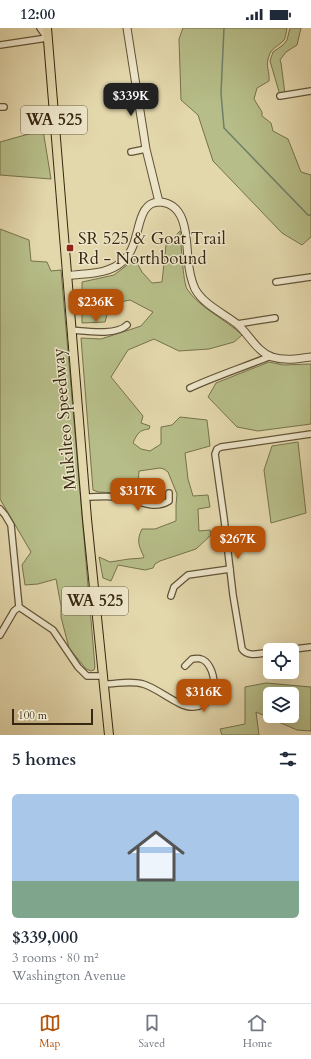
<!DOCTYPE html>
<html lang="en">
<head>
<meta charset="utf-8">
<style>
  :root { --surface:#fff; --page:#f2f2f3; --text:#1f2937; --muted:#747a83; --line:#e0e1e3; --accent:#b45309 }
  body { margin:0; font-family:Cardo,serif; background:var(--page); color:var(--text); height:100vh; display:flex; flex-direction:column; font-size:15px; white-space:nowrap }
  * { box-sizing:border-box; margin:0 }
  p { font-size:13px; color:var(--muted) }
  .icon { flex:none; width:22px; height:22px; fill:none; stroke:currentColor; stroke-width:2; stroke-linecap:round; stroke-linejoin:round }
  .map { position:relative; height:707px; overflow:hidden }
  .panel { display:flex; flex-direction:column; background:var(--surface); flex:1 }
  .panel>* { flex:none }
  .controls { position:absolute; left:263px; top:615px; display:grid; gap:8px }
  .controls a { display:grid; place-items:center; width:36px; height:36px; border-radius:6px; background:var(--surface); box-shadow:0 4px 16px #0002; font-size:20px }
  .scale { position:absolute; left:12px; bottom:10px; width:81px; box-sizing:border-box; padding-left:4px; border:2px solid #372710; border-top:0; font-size:11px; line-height:14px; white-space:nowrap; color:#372710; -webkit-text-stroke:3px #ede5c9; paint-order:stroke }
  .price { position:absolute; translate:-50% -34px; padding:0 9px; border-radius:8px; background:var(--accent); color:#fff; font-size:13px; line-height:26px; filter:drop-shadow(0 1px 2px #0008) }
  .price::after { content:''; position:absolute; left:50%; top:24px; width:12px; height:9px; margin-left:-6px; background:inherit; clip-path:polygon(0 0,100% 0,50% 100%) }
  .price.selected { background:#222; color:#fff }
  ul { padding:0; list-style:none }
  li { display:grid; align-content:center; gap:8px; height:212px; padding:0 12px }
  li span { display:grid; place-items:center; height:124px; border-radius:6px; color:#555 }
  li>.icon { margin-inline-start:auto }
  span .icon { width:72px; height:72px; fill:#fffc; stroke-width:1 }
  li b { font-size:17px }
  h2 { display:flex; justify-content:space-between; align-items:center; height:48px; padding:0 12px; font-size:17px }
  .status { display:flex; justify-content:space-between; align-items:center; height:28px; padding:0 20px; background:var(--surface); direction:ltr }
  .status svg { height:11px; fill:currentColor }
  .dock { display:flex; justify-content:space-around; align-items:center; height:56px; border-top:1px solid var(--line); background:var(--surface); font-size:11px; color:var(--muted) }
  .dock a { display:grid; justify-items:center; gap:2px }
  .dock .selected { color:var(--accent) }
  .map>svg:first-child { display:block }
  .green { fill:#b6bd88; stroke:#76724c; fill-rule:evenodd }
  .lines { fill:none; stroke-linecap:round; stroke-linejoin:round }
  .stream { stroke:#707f69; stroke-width:1.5 }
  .minor-casing { stroke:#625337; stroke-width:8 }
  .tertiary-casing { stroke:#625337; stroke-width:9 }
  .primary-casing { stroke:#372710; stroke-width:10 }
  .minor { stroke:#ede5c9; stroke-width:5.5 }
  .tertiary { stroke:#ede5c9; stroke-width:7 }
  .primary { stroke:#e3d7ac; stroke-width:8 }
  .poi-dot { fill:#8f2418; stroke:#ede5c9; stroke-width:1.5 }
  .labels { text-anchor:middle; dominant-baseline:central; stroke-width:3; stroke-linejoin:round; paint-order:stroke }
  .shield { fill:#ede5c9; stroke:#6e6048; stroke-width:1 }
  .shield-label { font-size:16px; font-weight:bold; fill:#372710 }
  .poi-label { font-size:17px; fill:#372710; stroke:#ede5c9; text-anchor:start }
  .street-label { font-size:17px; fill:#372710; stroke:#ede5c9 }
</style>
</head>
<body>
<div class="status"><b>12:00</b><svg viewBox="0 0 49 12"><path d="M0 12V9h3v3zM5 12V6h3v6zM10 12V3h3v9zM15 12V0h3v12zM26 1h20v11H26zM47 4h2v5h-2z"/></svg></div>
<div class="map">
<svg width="311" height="707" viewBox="0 0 311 707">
  <rect width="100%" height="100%" fill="#e3d7ac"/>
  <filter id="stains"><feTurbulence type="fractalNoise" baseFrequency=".005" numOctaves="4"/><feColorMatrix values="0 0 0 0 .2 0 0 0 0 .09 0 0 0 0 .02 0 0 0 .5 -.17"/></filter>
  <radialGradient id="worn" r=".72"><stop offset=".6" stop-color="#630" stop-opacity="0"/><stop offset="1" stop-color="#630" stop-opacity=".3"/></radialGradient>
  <!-- green -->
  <g class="green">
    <path d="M 183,0 L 287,0 C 286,4 286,9 284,12 C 279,18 271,20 269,28 C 265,38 270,43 269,53 L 257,60 L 254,71 L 262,84 L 262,88 L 271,95 L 273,103 L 288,111 L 301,144 L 311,147 L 311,209 L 302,217 L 282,205 L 213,133 L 198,87 L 181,72 L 179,11 Z"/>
    <path d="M 290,0 L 301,0 L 297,17 L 286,24 L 280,32 L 281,35 L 285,66 L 280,67 L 270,33 L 273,24 L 283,17 L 287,12 Z"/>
    <path d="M 43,102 L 51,151 L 0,147 L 0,114 Z"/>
    <path d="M 0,201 L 29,212 L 31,233 L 47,234 L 51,243 L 61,242 L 95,639 L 94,642 L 91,643 L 86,641 L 69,620 L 61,589 L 61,578 L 56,551 L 38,556 L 25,557 L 22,537 L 31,524 L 0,471 Z"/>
    <path d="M 180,203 C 181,214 183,254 187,261 C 198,279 227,292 242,307 L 234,314 L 209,321 L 179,323 L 154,311 L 128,322 L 111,349 L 143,388 L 141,395 L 150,398 L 149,401 C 139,402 137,406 133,415 L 141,421 L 150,423 L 161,416 L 161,399 L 172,397 L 180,389 L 207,392 L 210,418 L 185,425 L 188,451 L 193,468 L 208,467 L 210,479 L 198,481 L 199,503 L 210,502 L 211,507 L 196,521 L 160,533 L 155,536 L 153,540 L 145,542 L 118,537 L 111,553 L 103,550 L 99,529 L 110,534 L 129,531 L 143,530 L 144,529 C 139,518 136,513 142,501 L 155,501 L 176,493 L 176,477 L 177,466 L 168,444 L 164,441 L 160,440 L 139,443 L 137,470 L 119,465 L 98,464 L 93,462 L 81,310 L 101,311 L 141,298 L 153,284 L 130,272 L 110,276 L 105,294 L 82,295 L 82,254 L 114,247 L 135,231 L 142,244 L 152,255 L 162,254 L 166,217 Z"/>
    <path d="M 269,334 L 283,337 L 311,336 L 311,396 L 258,403 L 237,399 L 208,369 L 216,355 Z"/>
    <path d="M 298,414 L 306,485 L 271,495 L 264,442 L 272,418 Z"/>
    <path d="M 266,655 L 311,659 L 311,703 L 297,702 L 256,684 L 259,707 L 222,707 L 220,701 L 245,696 L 245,659 ZM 270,666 L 292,666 L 292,688 L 270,688 Z"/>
  </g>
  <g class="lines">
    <!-- stream -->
    <path class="stream" d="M 224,0 L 221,65 L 224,100 L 308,187 L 311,187"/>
    <defs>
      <g id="minor">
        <path d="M 0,17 L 47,10 L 40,0"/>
        <path d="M 280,68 L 311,63"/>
        <path d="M 0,79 L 4,79"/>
        <path d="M 131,124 L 146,121"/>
        <path d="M 276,254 L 311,249"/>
        <path d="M 237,296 L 275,290"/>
        <path d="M 71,302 C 85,303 116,308 127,297"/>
        <path d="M 190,360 C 216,348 244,339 271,328"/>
        <path d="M 85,469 C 96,469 106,468 117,469 C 135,469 151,484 169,473 L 169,465"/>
        <path d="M 0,481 L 5,487 L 11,497 L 19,579 L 53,602 L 78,639 L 87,648 L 103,648"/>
        <path d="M 171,568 L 174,559 L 188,547 L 230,541"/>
        <path d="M 0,607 L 14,583 L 19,579"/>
        <path d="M 286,622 L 311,619"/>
        <path d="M 270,624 C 261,625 248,630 242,621 L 233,567 L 224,490 L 215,426 L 217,421 L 221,419 L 311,406"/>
        <path d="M 104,656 C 117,656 130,652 143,656 C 158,660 179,680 193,679 C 223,678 216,635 201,631 C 198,630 194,631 192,631 L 185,638"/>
      </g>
      <g id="tertiary">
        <path d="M 127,0 L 146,121 L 159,174"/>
        <path d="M 67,248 C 85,245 107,247 122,234 C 129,228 134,217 136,208 C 140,195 142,173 160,174 C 188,176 186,212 188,231 C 189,242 191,252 195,261 C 204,277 223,285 237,296 C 249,306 256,323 272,329 C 284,333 298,331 311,329"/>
      </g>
      <path id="primary" d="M 47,0 L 87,491 L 109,707"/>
    </defs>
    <!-- minor casing -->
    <use href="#minor" class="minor-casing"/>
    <!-- tertiary casing -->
    <use href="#tertiary" class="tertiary-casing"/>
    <!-- primary casing -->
    <use href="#primary" class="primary-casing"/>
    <!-- minor -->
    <use href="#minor" class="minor"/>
    <!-- tertiary -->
    <use href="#tertiary" class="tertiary"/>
    <!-- primary -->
    <use href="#primary" class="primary"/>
  </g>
  <!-- markers -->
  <rect class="poi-dot" x="66" y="216" width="8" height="8" rx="2"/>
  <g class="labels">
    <!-- shield labels -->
    <g class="shield">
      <rect x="21" y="78" width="66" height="28" rx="3"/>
      <rect x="62" y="559" width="66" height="28" rx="3"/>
    </g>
    <g class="shield-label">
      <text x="54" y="92">WA 525</text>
      <text x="95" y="573">WA 525</text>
    </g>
    <!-- poi labels -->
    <g class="poi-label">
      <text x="78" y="210">SR 525 &amp; Goat Trail<tspan x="78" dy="20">Rd - Northbound</tspan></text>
    </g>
    <!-- street labels -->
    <g class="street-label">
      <text transform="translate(64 391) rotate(-95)">Mukilteo Speedway</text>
    </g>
  </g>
  <rect width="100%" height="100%" filter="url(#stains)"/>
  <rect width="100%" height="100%" fill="url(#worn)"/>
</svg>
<div class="controls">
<a><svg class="icon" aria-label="locate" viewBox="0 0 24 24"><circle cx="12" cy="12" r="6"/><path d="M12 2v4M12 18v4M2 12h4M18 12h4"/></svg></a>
<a><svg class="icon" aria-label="layers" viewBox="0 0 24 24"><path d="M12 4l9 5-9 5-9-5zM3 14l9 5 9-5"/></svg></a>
</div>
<div class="scale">100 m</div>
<b class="price selected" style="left:131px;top:89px">$339K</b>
<b class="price" style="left:96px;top:295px">$236K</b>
<b class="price" style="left:138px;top:484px">$317K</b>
<b class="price" style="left:238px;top:532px">$267K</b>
<b class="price" style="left:204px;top:685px">$316K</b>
</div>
<section class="panel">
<h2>5 homes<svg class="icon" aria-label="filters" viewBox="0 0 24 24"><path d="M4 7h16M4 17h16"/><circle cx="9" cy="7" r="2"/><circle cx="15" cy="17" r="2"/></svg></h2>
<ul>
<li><span style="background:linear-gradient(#a9c7e8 70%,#7fa58c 0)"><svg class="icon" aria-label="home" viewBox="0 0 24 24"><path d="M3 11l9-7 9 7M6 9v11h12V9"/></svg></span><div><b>$339,000</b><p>3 rooms · 80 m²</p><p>Washington Avenue</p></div></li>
</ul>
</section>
<nav class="dock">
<a class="selected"><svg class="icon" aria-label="map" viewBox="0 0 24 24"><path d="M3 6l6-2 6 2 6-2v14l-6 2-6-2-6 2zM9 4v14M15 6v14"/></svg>Map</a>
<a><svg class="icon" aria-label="saved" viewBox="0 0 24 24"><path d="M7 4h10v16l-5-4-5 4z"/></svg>Saved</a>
<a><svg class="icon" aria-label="home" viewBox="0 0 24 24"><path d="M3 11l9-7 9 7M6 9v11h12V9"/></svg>Home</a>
</nav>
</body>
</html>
